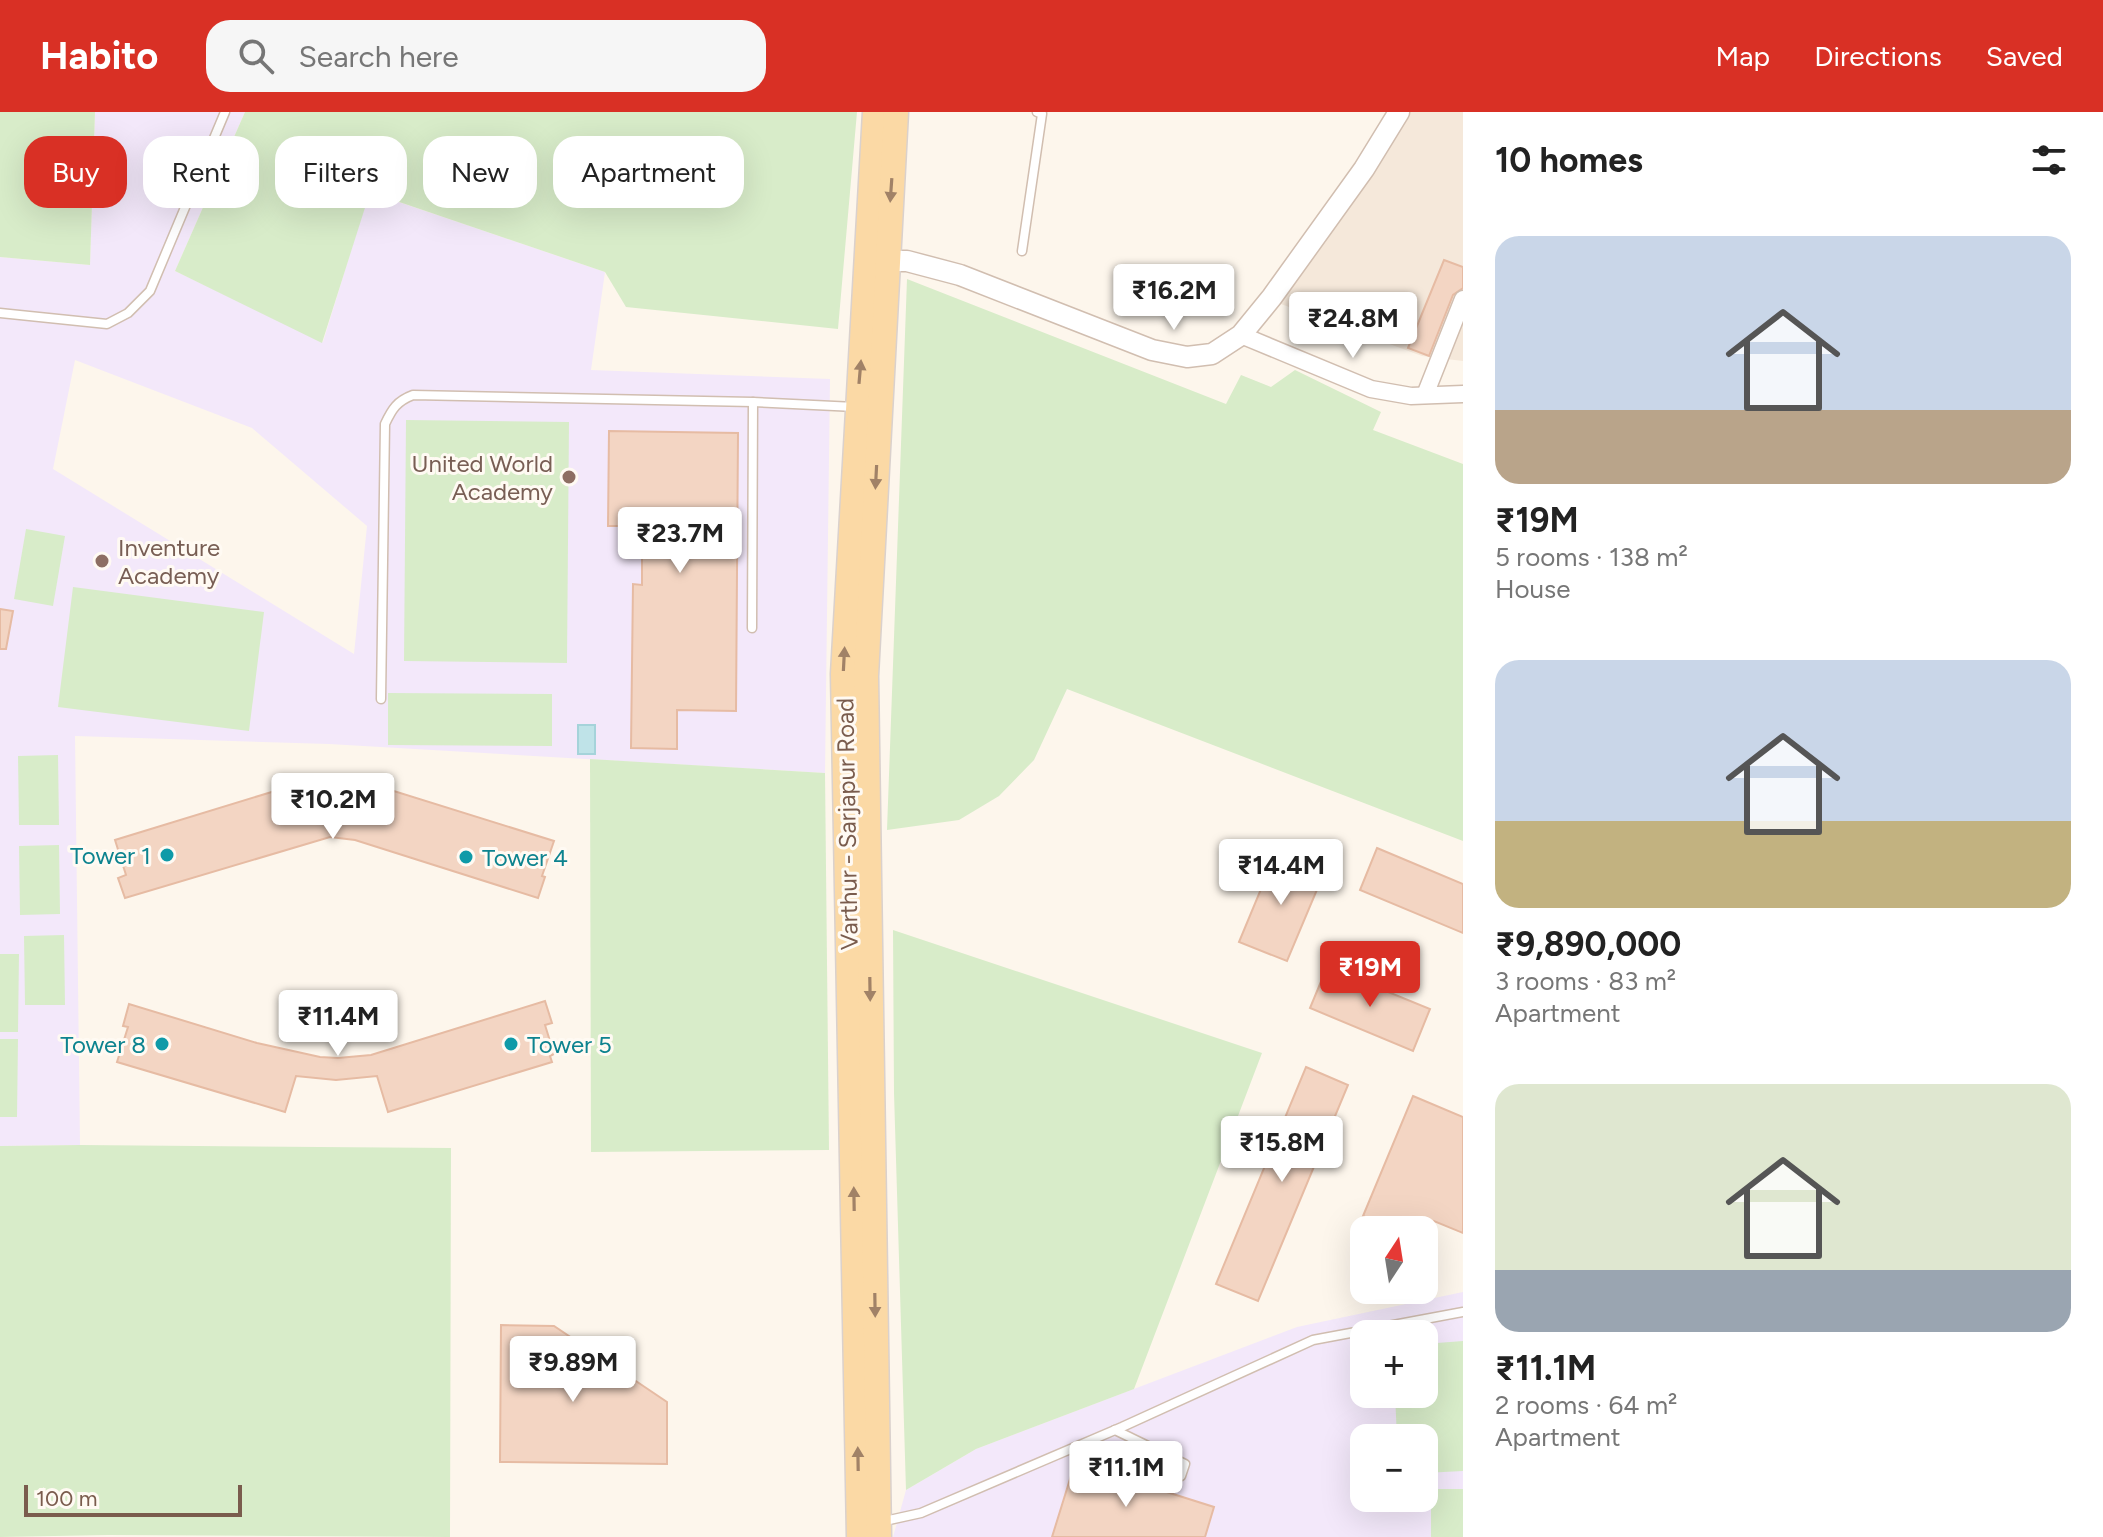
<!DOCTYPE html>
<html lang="en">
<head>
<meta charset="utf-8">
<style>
  :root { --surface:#fff; --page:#f6f6f6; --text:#222; --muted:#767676; --accent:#d93025 }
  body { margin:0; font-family:Figtree,sans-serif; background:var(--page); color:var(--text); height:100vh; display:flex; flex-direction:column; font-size:30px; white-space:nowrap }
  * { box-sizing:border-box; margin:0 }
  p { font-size:26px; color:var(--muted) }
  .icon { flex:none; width:44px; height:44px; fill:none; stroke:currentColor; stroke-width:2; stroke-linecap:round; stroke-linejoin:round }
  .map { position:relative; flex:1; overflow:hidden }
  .drawer { display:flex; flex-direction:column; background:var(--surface); width:640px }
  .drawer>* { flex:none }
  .banner { position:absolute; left:24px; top:24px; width:760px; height:72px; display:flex; gap:16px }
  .needle { width:52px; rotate:12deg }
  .fabs { position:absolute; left:1350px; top:1104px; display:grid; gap:16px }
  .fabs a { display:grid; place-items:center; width:88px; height:88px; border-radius:16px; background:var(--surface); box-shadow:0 8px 32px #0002; font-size:40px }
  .scale { position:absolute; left:24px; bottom:20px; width:218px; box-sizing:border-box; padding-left:8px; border:4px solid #7a5c4d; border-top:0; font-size:22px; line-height:28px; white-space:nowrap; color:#7a5c4d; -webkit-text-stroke:6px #fffaf3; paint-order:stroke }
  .price { position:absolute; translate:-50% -68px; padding:0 18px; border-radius:8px; background:#fff; color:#222; font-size:26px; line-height:52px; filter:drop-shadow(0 2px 4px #0008) }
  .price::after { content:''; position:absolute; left:50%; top:48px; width:24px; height:18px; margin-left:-12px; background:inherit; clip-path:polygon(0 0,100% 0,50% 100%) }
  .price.current { background:var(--accent); color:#fff }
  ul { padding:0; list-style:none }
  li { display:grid; align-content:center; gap:16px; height:424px; padding:0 32px }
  li span { display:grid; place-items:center; height:248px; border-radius:24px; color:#555 }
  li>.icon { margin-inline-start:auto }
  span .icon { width:144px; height:144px; fill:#fffc; stroke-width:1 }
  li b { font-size:34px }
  h2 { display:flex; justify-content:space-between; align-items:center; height:96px; padding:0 32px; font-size:34px }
  .tag { padding:0 28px; border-radius:24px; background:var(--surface); box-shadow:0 8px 32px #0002; font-size:28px; line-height:72px }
  .tag.current { background:var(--accent); color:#fff }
  header { display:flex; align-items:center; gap:48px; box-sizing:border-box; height:112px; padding:0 40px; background:var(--accent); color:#fff }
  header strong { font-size:38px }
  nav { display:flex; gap:44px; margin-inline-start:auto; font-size:28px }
  .search { width:560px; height:72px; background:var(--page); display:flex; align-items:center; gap:20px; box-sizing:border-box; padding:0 28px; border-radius:24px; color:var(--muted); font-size:30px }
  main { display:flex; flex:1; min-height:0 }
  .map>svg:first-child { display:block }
  .residential { fill:#f5e8da }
  .education { fill:#f3e8fa; fill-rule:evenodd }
  .green { fill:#d8ecc9 }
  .water { fill:#bfe3e8; stroke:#a5d3da; stroke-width:2 }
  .building { fill:#f3d5c3; stroke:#e6bba3; stroke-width:2 }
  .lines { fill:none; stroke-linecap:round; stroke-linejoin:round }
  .service-casing { stroke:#d1beb0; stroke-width:11 }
  .minor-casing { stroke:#d1beb0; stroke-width:19 }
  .tertiary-casing { stroke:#d1beb0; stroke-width:23 }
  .primary-casing { stroke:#dad1cd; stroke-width:27 }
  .service { stroke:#fff; stroke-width:8 }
  .minor { stroke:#fff; stroke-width:16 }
  .tertiary { stroke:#fff; stroke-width:20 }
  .primary { stroke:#fbd9a5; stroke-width:24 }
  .oneway { fill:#a18267 }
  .education-dot { fill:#8d6e63; stroke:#fffaf3; stroke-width:3 }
  .culture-dot { fill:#0f9aa8; stroke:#fffaf3; stroke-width:3 }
  .labels { text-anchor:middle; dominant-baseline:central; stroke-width:6; stroke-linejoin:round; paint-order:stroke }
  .education-label { font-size:24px; fill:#785e54; stroke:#fffaf3; text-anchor:end }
  .street-label { font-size:24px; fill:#7a5c4d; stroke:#fffaf3 }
  .culture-label { font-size:24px; fill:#0d838f; stroke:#fffaf3; text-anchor:end }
</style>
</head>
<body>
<header>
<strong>Habito</strong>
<div class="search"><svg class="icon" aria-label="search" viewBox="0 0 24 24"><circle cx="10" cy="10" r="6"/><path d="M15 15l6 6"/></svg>Search here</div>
<nav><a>Map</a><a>Directions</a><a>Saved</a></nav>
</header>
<main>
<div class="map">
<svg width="1463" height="1425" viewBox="0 0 1463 1425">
  <rect width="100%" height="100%" fill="#fdf6ec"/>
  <!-- residential -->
  <path class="residential" d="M 1410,0 L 1463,0 L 1463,249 L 1422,244 L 1281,192 Z"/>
  <!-- education -->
  <g class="education">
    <path d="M 95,0 L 245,0 L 175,159 L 323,230 L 369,80 L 605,160 L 591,258 L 830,267 L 825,661 L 329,632 L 75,624 L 80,1033 L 0,1034 L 0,145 L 90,153 ZM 75,248 L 252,316 L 367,414 L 354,542 L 53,357 Z"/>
    <path d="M 1463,1180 L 1463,1425 L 893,1425 L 906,1378 L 976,1337 L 1297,1215 ZM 1364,1222 L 1424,1222 L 1424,1282 L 1364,1282 ZM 1364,1326 L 1424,1326 L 1424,1386 L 1364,1386 Z"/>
  </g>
  <!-- green -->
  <g class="green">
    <path d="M 0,0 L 95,0 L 90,153 L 0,145 Z"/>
    <path d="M 245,0 L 857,0 L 838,217 L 626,195 L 605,160 L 370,80 L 322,231 L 175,159 Z"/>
    <path d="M 907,167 L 1226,292 L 1241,263 L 1271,275 L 1295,258 L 1381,300 L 1373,318 L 1463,352 L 1463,729 L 1067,577 L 1034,648 L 999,684 L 959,708 L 887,718 Z"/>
    <path d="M 406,308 L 569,310 L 567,551 L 404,549 Z"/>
    <path d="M 26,417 L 65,424 L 53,494 L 14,487 Z"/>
    <path d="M 73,475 L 264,500 L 249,619 L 58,595 Z"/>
    <path d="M 388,581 L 552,582 L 552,634 L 388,633 Z"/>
    <path d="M 58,643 L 59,713 L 19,713 L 18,644 Z"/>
    <path d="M 590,647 L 825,661 L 829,1038 L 591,1040 Z"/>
    <path d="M 59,733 L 60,802 L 20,803 L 19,734 Z"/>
    <path d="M 893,818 L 1262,941 L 1134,1277 L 976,1337 L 906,1378 L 894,981 Z"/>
    <path d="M 64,823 L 65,893 L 25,893 L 24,824 Z"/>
    <path d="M 0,842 L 19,842 L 18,920 L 0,920 Z"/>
    <path d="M 0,927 L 18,927 L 17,1005 L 0,1005 Z"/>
    <path d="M 80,1033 L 451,1036 L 450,1425 L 108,1423 L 0,1425 L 0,1034 Z"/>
    <path d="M 1463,1229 L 1463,1359 L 1424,1361 L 1424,1326 L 1397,1326 L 1395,1282 L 1424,1282 L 1424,1232 Z"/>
    <rect x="1431" y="1377" width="32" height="48"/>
  </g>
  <!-- water -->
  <rect class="water" x="578" y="613" width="17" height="29"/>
  <!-- building -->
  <g class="building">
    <path d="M 1444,148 L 1463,155 L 1463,176 L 1453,183 L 1429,244 L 1408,236 Z"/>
    <path d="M 609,319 L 738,321 L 736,599 L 677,598 L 677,637 L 631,636 L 633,472 L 642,473 L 642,423 L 664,423 L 664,398 L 631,397 L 630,414 L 608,414 Z"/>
    <path d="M 0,497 L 13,499 L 6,537 L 0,537 Z"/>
    <path d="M 288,675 L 299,710 L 330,704 L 369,710 L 381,675 L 554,729 L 542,764 L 545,765 L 538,786 L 355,728 L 330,725 L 125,786 L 118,766 L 126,763 L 115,728 Z"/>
    <path d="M 1377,736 L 1463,772 L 1463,821 L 1360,778 Z"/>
    <path d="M 1276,741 L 1324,761 L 1287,849 L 1239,830 Z"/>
    <path d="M 1327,855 L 1430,897 L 1413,939 L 1310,896 Z"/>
    <path d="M 545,889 L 552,911 L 545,913 L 554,942 L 550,944 L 552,950 L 388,1000 L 377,964 L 336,968 L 296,964 L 285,1000 L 117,950 L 128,915 L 123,914 L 129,892 L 257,931 L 320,945 L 338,946 L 371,943 Z"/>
    <path d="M 1306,955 L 1348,973 L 1258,1189 L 1216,1172 Z"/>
    <path d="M 1413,984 L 1463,1005 L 1463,1121 L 1434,1109 L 1431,1118 L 1398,1118 L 1363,1104 Z"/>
    <path d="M 501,1213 L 554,1214 L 667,1290 L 667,1352 L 500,1350 Z"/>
    <path d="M 1075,1351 L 1214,1395 L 1205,1425 L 1052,1425 Z"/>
  </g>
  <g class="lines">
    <defs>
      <g id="service">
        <path d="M 1022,139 L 1042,2 L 1037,0"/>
        <path d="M 0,201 L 107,212 L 128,201 L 150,179 L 225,0"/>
        <path d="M 752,516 L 753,290"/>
        <path d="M 381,587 L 385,312 C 392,297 397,289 413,283 L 753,290 L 855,295"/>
        <path d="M 1115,1318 L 1185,1352 L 1181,1364"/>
        <path d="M 880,1410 L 921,1401 L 1122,1315 L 1313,1228 L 1463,1200"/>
      </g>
      <g id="minor">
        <path d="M 1241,223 L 1371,277 L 1411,284 L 1463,282"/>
        <path d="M 1425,283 L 1463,187"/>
      </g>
      <path id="tertiary" d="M 873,149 L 907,149 L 960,163 L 1152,238 L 1187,245 L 1212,242 L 1241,223 L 1272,185 L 1364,57 L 1399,0"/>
      <g id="primary">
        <path d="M 859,1425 L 843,562 L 875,0"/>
        <path d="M 879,1425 L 866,564 L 896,0"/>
      </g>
    </defs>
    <!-- service casing -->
    <use href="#service" class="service-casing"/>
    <!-- minor casing -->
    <use href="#minor" class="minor-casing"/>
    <!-- tertiary casing -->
    <use href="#tertiary" class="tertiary-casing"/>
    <!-- primary casing -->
    <use href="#primary" class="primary-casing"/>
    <!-- service -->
    <use href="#service" class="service"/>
    <!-- minor -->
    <use href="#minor" class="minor"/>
    <!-- tertiary -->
    <use href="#tertiary" class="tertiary"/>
    <!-- primary -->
    <use href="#primary" class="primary"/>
  </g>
  <!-- one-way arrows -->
  <defs><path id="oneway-solid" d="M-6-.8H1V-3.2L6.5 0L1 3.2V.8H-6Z" transform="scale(2)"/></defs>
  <g class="oneway">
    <use href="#oneway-solid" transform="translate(891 78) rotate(94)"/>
    <use href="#oneway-solid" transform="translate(860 260) rotate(-85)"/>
    <use href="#oneway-solid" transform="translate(876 365) rotate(93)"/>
    <use href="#oneway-solid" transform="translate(844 547) rotate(-87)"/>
    <use href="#oneway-solid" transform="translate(870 877) rotate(89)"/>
    <use href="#oneway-solid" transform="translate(854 1087) rotate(-91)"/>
    <use href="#oneway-solid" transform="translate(875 1193) rotate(89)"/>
    <use href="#oneway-solid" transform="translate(858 1347) rotate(-91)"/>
  </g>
  <!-- markers -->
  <g class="education-dot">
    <circle cx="569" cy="365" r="8"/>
    <circle cx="102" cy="449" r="8"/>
  </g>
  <g class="culture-dot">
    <circle cx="167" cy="743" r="8"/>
    <circle cx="466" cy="745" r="8"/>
    <circle cx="162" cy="932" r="8"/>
    <circle cx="511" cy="932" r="8"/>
  </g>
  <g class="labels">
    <!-- education labels -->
    <g class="education-label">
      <text x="553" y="351">United World<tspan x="553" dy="28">Academy</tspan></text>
      <text x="118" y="435" text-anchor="start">Inventure<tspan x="118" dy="28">Academy</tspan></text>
    </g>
    <!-- street labels -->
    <g class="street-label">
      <text transform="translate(847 712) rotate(-91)">Varthur - Sarjapur Road</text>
    </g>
    <!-- culture labels -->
    <g class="culture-label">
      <text x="151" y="743">Tower 1</text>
      <text x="482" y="745" text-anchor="start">Tower 4</text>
      <text x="146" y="932">Tower 8</text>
      <text x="527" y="932" text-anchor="start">Tower 5</text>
    </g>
  </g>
</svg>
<div class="fabs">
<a><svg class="needle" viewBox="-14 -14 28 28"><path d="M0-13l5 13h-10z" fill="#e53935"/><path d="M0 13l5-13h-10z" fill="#767676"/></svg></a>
<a>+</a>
<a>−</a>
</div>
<div class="scale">100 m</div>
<b class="price" style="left:1174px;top:220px">₹16.2M</b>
<b class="price" style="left:1353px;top:248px">₹24.8M</b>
<b class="price" style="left:680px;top:463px">₹23.7M</b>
<b class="price" style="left:333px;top:729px">₹10.2M</b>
<b class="price" style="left:1281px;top:795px">₹14.4M</b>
<b class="price current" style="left:1370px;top:897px">₹19M</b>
<b class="price" style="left:338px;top:946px">₹11.4M</b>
<b class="price" style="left:1282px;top:1072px">₹15.8M</b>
<b class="price" style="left:573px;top:1292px">₹9.89M</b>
<b class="price" style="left:1126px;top:1397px">₹11.1M</b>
<div class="banner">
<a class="tag current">Buy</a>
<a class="tag">Rent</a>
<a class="tag">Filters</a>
<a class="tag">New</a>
<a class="tag">Apartment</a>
</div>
</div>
<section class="drawer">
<h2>10 homes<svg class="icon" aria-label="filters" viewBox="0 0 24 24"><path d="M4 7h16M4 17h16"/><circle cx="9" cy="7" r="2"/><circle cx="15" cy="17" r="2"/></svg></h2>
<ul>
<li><span style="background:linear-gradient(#c9d6e8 70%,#b9a48a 0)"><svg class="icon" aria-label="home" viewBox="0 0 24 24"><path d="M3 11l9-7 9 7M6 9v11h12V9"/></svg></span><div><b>₹19M</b><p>5 rooms · 138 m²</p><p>House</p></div></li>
<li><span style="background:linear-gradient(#c9d6e8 65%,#c2b280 0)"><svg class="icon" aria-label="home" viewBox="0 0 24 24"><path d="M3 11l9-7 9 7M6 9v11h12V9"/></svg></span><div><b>₹9,890,000</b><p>3 rooms · 83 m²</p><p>Apartment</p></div></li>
<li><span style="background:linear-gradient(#dfe7d0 75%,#9aa5b1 0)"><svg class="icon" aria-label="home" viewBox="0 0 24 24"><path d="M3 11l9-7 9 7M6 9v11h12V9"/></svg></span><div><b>₹11.1M</b><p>2 rooms · 64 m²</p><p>Apartment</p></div></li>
</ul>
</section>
</main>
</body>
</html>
